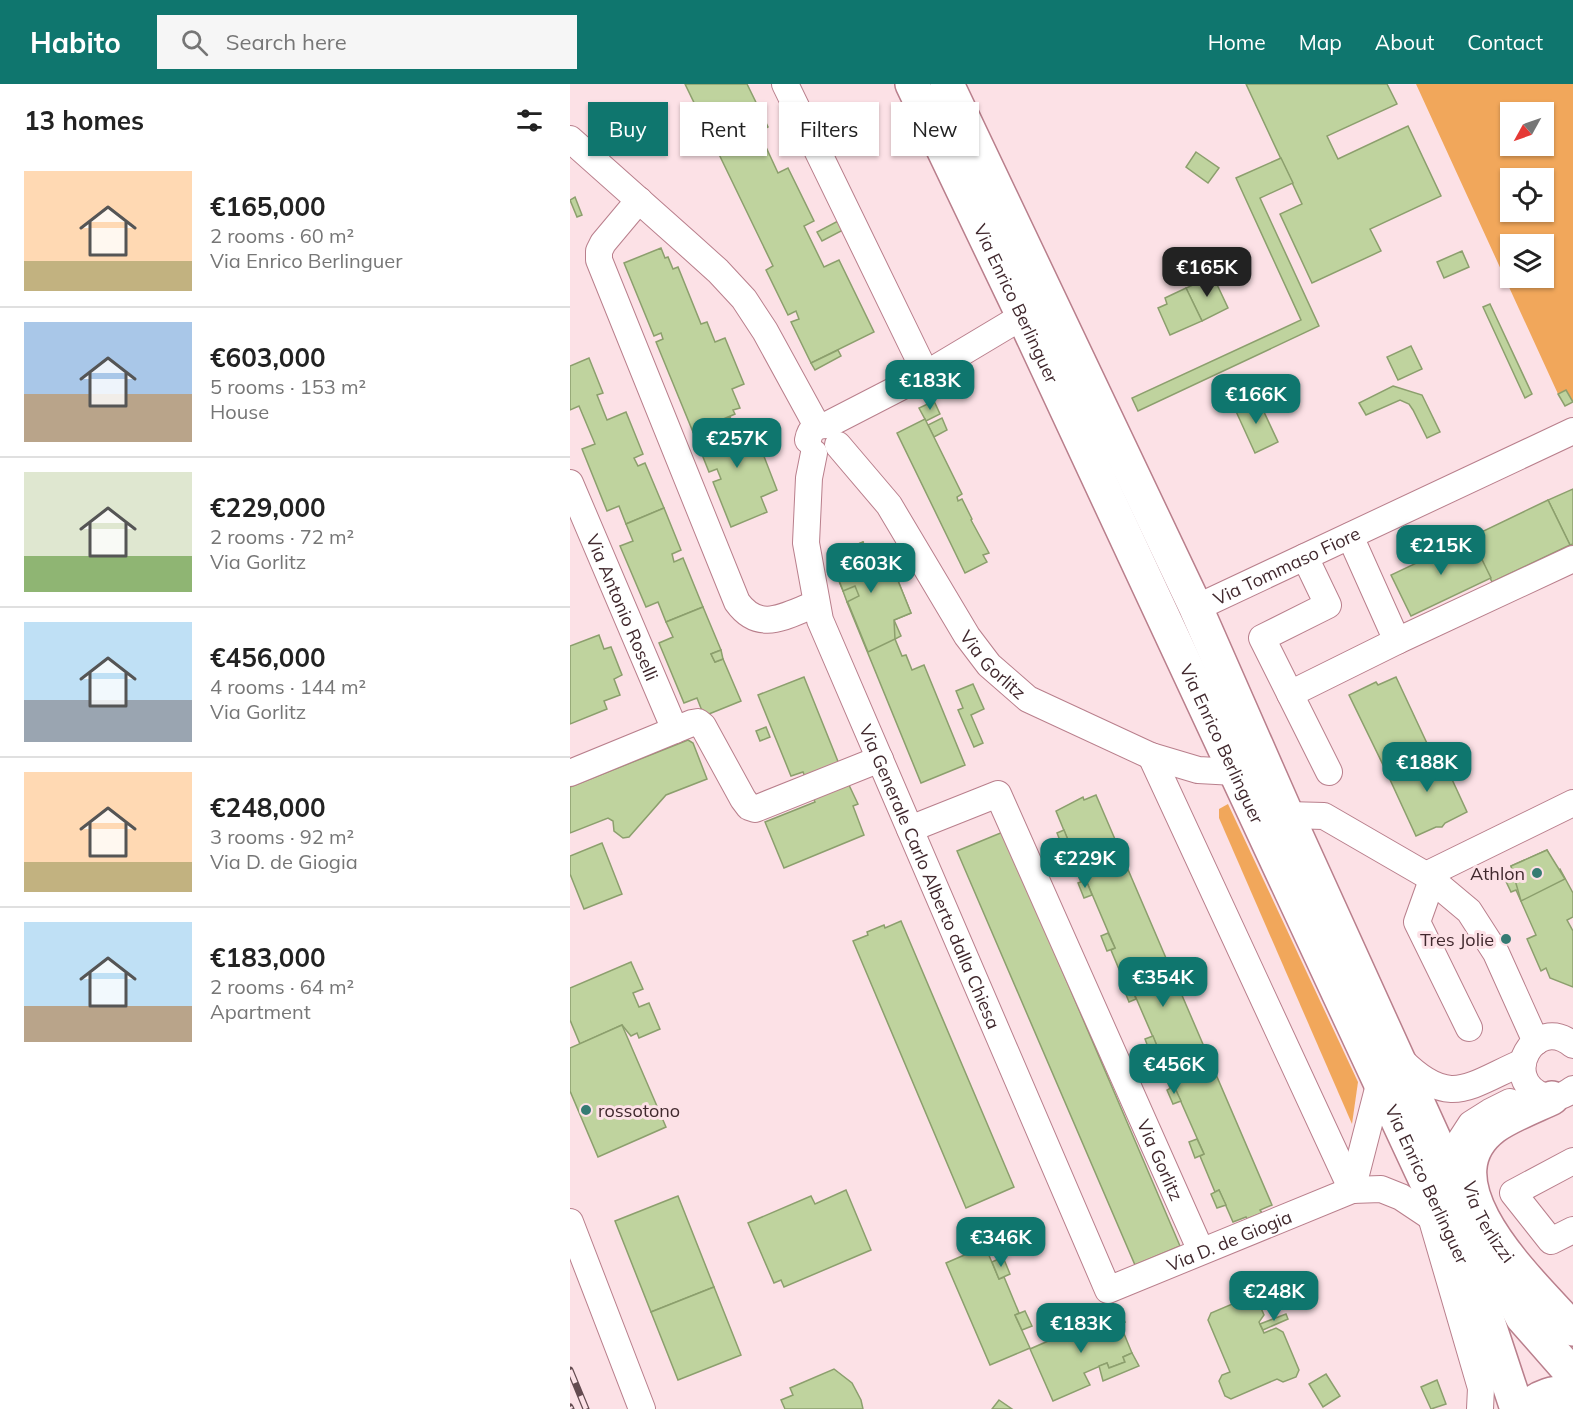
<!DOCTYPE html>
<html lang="en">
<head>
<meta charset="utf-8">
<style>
  :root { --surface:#fff; --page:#f6f6f6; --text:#222; --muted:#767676; --line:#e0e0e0; --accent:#0f766e }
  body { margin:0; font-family:Mulish,sans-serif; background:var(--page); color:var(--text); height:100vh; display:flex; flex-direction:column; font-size:22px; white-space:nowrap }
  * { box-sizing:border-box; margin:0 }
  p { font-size:20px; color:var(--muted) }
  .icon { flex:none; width:33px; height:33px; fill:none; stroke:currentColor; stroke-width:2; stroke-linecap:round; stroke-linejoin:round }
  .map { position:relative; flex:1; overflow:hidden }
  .panel { display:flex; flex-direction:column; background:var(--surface); width:570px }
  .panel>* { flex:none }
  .hud { position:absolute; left:18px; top:18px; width:570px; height:54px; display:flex; gap:12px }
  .needle { width:39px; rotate:230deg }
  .tools { position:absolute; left:930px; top:18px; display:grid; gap:12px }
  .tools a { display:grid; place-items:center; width:54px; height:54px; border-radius:0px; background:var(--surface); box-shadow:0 2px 4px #0004; font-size:30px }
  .price { position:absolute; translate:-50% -51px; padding:0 14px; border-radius:12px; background:var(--accent); color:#fff; font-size:20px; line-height:39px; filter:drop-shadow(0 2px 3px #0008) }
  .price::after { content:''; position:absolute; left:50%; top:36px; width:18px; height:14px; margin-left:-9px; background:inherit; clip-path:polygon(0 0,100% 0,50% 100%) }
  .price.active { background:#222; color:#fff }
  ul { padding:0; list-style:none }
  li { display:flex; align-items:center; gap:18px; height:150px; padding:0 24px }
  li+li { border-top:2px solid var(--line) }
  li span { display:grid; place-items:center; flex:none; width:168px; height:120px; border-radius:0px; color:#555 }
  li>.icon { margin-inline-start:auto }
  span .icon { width:72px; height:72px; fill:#fffc; stroke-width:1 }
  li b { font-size:26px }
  h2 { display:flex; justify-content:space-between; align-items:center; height:72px; padding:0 24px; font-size:26px }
  .tag { padding:0 21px; border-radius:0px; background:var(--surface); box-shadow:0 2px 4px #0004; font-size:21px; line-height:54px }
  .tag.active { background:var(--accent); color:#fff }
  header { display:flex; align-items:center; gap:36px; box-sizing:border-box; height:84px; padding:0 30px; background:var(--accent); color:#fff }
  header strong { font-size:28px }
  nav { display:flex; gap:33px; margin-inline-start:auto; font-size:21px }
  .search { width:420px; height:54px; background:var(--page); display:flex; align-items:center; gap:15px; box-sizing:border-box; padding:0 21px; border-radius:0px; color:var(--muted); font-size:22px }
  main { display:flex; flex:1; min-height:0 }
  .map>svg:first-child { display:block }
  .green { fill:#f1a75b; fill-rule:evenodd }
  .building { fill:#bfd39e; stroke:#8c9f6d; stroke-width:1.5 }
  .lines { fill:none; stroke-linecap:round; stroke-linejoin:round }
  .minor-casing { stroke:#b97f8c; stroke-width:28 }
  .major-casing { stroke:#b97f8c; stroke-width:36 }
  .minor { stroke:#fff; stroke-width:26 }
  .major { stroke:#fff; stroke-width:33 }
  .rail-casing { stroke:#644b50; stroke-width:7 }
  .rail { stroke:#fce1e6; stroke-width:4.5; stroke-dasharray:14; stroke-linecap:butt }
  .poi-dot { fill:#357b73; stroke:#fce1e6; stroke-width:2 }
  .labels { text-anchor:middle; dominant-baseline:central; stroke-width:6; stroke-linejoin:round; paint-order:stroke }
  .street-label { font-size:18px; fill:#41292e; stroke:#fce1e6 }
  .poi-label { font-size:18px; fill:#41292e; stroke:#fce1e6; text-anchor:end }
</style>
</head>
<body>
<header>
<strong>Habito</strong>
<div class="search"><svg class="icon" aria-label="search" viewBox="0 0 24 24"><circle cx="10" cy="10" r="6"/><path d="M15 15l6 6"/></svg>Search here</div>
<nav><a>Home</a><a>Map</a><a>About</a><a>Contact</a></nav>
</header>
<main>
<section class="panel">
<h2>13 homes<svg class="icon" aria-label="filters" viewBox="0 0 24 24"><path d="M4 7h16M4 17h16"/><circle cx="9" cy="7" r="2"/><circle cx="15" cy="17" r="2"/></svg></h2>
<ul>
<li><span style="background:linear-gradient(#ffd9b3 75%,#c2b280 0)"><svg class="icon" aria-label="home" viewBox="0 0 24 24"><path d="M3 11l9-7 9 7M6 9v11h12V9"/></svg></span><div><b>€165,000</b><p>2 rooms · 60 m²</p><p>Via Enrico Berlinguer</p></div></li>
<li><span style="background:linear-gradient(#a9c7e8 60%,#b9a48a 0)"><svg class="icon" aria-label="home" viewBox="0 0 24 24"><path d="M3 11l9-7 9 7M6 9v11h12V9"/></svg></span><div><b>€603,000</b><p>5 rooms · 153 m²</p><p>House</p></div></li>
<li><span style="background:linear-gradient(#dfe7d0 70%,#8fb573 0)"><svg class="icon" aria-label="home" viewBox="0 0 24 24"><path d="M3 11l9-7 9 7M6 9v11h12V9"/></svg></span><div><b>€229,000</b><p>2 rooms · 72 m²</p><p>Via Gorlitz</p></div></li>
<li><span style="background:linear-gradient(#bfe0f5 65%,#9aa5b1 0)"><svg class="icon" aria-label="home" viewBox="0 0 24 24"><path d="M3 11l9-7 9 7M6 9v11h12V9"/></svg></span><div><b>€456,000</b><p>4 rooms · 144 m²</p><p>Via Gorlitz</p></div></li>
<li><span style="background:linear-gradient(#ffd9b3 75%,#c2b280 0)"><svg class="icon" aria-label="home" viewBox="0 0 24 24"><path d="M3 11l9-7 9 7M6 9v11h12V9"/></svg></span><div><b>€248,000</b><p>3 rooms · 92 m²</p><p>Via D. de Giogia</p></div></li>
<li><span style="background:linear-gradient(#bfe0f5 70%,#b9a48a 0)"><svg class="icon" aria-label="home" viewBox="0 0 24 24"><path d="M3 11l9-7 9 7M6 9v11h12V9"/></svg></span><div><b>€183,000</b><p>2 rooms · 64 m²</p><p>Apartment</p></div></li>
</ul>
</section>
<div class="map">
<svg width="1003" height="1325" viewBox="0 0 1003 1325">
  <rect width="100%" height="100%" fill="#fce1e6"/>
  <!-- green -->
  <g class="green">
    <path d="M 846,0 L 1003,0 L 1003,318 L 996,306 L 988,310 ZM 940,28 L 974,28 L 974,62 L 940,62 ZM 940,94 L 974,94 L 974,128 L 940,128 ZM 940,160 L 974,160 L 974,194 L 940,194 Z"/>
    <path d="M 658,720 L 788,998 L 782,1040 L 649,734 L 649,725 Z"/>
  </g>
  <!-- building -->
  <g class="building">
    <path d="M 115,0 L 177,0 L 198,43 L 189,48 L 208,89 L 218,84 L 244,137 L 234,142 L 254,183 L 269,176 L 304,248 L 241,279 L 221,238 L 229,235 L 226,227 L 218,231 L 196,186 L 203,182 Z"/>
    <path d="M 676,0 L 817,0 L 827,20 L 757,52 L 768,75 L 838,42 L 871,112 L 800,145 L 811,167 L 742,199 L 710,130 L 732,120 Z"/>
    <path d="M 626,68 L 649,84 L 638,99 L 616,83 Z"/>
    <path d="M 711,74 L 723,99 L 690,114 L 749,242 L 568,327 L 562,314 L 731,236 L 666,94 Z"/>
    <path d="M 5,113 L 12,131 L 7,133 L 0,116 Z"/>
    <path d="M 270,136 L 275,145 L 252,157 L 247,148 Z"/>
    <path d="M 91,164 L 95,174 L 98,173 L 103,185 L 108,183 L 131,240 L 137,238 L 145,258 L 155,254 L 174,300 L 162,305 L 170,324 L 163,326 L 165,330 L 123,348 L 86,258 L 93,255 L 91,249 L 84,252 L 54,179 Z"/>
    <path d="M 892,167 L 899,183 L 874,194 L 867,178 Z"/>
    <path d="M 643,192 L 658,224 L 632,237 L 616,204 Z"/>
    <path d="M 616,204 L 632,237 L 600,251 L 588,224 L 597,220 L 595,214 Z"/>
    <path d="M 920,220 L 962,310 L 955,314 L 913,223 Z"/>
    <path d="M 841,262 L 852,285 L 828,296 L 817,273 Z"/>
    <path d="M 268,266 L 271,272 L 245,286 L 241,279 Z"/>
    <path d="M 19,274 L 33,309 L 27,311 L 37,336 L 56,328 L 73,370 L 64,374 L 68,382 L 75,379 L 94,424 L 56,440 L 49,422 L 37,427 L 12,365 L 25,360 L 9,322 L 0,326 L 0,282 Z"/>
    <path d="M 823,302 L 852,311 L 870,348 L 857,354 L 843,326 L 839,320 L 830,316 L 796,331 L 789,319 Z"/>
    <path d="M 996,306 L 1003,318 L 995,322 L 988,310 Z"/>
    <path d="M 687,313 L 708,358 L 685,369 L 664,323 Z"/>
    <path d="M 364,317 L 370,330 L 356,337 L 349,324 Z"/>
    <path d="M 160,333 L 168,350 L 183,344 L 207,406 L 191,413 L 197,428 L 161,443 L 143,398 L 151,395 L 147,385 L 139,388 L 123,348 Z"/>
    <path d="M 372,334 L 377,346 L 364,353 L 358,341 Z"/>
    <path d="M 355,335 L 392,410 L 387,413 L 388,417 L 392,415 L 402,435 L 401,436 L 419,469 L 413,471 L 417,478 L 395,489 L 327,349 Z"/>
    <path d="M 1003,405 L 1003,460 L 1000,461 L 978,416 Z"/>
    <path d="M 978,416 L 1000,461 L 922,498 L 901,453 Z"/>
    <path d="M 94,424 L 111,466 L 102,470 L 104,478 L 113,474 L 133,523 L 96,538 L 88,518 L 76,523 L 50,462 L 63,457 L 56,440 Z"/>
    <path d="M 901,453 L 921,494 L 841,532 L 821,491 Z"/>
    <path d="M 293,458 L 300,474 L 316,467 L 341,529 L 324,536 L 331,552 L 325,555 L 332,572 L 336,571 L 342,586 L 354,581 L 395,681 L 351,699 L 277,518 L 289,512 L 285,502 L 273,507 L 259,472 Z"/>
    <path d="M 293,458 L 295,478 L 316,467 L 341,529 L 324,536 L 325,555 L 298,568 L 259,472 Z"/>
    <path d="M 285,502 L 289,512 L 277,518 L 273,507 Z"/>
    <path d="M 133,523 L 151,566 L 141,570 L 145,578 L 153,575 L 171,617 L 134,632 L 127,614 L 114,619 L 89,559 L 103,553 L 96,538 Z"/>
    <path d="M 29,551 L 34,565 L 41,563 L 52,591 L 44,595 L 50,611 L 34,617 L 37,625 L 0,640 L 0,562 Z"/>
    <path d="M 151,566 L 153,575 L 145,578 L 141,570 Z"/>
    <path d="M 234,593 L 269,680 L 288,720 L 283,722 L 294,751 L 214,784 L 195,738 L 245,718 L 233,688 L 221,692 L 188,611 Z"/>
    <path d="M 826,593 L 861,668 L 817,689 L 779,611 L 806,598 L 808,601 Z"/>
    <path d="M 403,600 L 414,625 L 401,631 L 413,659 L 404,663 L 388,626 L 393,624 L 386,607 Z"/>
    <path d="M 196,643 L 200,653 L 190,657 L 186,647 Z"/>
    <path d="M 118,656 L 123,659 L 137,695 L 96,711 L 59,753 L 53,754 L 44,747 L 43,737 L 38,734 L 0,749 L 0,703 Z"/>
    <path d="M 868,665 L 897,728 L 875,739 L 872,743 L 866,743 L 846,752 L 817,689 Z"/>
    <path d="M 526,711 L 702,1121 L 690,1126 L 692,1129 L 677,1135 L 676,1133 L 663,1138 L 649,1106 L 645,1108 L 630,1072 L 634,1070 L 604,1002 L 600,1004 L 585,969 L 589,967 L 560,900 L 556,902 L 541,866 L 545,864 L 516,796 L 511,798 L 495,763 L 500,761 L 486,727 L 513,713 L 514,716 Z"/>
    <path d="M 494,746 L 500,761 L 493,764 L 487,749 Z"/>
    <path d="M 433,748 L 610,1162 L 565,1181 L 387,767 Z"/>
    <path d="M 32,759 L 52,810 L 14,825 L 0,790 L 0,772 Z"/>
    <path d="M 977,766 L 987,787 L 990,785 L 1003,809 L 1003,833 L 997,836 L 1003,847 L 1003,903 L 980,894 L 976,884 L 971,887 L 957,855 L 966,851 L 946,806 L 941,808 L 933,791 L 943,786 L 941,782 Z"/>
    <path d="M 977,766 L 995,795 L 951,817 L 941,782 Z"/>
    <path d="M 516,796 L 522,811 L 514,814 L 508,799 Z"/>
    <path d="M 331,837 L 444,1103 L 396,1124 L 283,857 L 298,851 L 297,848 L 314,841 L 315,844 Z"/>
    <path d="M 538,849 L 545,864 L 537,867 L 531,852 Z"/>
    <path d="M 61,878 L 73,905 L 63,909 L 69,923 L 79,919 L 90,945 L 69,954 L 67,949 L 61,952 L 52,941 L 10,960 L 0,936 L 0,904 Z"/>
    <path d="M 560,900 L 566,915 L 559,918 L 553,903 Z"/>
    <path d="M 52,941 L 96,1043 L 28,1073 L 0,1007 L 0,964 Z"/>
    <path d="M 583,952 L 589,967 L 581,971 L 575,955 Z"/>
    <path d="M 604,1002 L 611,1017 L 603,1020 L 597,1006 Z"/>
    <path d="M 627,1055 L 634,1070 L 625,1074 L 619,1058 Z"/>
    <path d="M 276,1106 L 301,1166 L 214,1203 L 211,1196 L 204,1199 L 178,1139 L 241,1112 L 245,1120 Z"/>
    <path d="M 649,1106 L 656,1121 L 647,1124 L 641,1110 Z"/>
    <path d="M 108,1112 L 144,1203 L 81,1228 L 45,1137 Z"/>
    <path d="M 415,1162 L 429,1195 L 434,1193 L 449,1229 L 445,1231 L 460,1264 L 420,1281 L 376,1179 Z"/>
    <path d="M 433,1173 L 440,1190 L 429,1195 L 422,1178 Z"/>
    <path d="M 144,1203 L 171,1271 L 108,1296 L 81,1228 Z"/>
    <path d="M 681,1212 L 687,1215 L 694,1231 L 689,1238 L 694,1249 L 706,1244 L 713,1248 L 729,1286 L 726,1293 L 713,1298 L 707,1295 L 661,1315 L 655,1312 L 649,1297 L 652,1291 L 660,1288 L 638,1236 L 641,1229 Z"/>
    <path d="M 549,1226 L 555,1238 L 550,1240 L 562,1269 L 553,1273 L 555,1278 L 539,1284 L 537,1279 L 514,1289 L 520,1301 L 483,1317 L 460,1265 Z"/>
    <path d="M 455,1227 L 462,1242 L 452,1246 L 445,1231 Z"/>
    <path d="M 716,1230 L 718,1235 L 693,1246 L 690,1240 Z"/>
    <path d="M 562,1269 L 569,1282 L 533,1297 L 529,1282 L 537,1279 L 539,1284 L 555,1278 L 553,1273 Z"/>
    <path d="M 264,1285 L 282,1299 L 291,1316 L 293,1325 L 215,1325 L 211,1316 L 223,1311 L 220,1304 Z"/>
    <path d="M 756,1290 L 770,1312 L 753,1323 L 739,1300 Z"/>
    <path d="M 867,1296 L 876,1320 L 861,1325 L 851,1303 Z"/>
    <path d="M 429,1316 L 442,1325 L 422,1325 Z"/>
  </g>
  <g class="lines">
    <defs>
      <g id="minor">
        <path d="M 215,0 L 356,290"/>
        <path d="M 0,55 L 118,160 L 148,187 L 174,215 L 195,247 L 247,342"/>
        <path d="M 69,116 L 33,159 L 29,167 L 29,176 L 167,518 C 190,550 216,531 246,520"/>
        <path d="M 238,356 C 240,345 246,341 257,341 L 356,290 L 453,232"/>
        <path id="s1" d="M 268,361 L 319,421 L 397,552 L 419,581 L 458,615 L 581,672 L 628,686 L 665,688"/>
        <path id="s2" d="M 244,369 L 239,394 L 236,459 L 250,536 L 538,1206 L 782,1106 L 811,1105 L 831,1113 L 861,1133"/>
        <path id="s3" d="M 0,399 L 105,646"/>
        <path d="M 780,452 L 827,557 L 1003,475"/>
        <path id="s4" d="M 626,524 L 1003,347"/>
        <path d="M 720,610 L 692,554 L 758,521 L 735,473"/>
        <path d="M 581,672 L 782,1106"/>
        <path d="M 759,688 L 720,610 L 827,557"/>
        <path d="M 0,689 L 122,639 L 128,638 L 133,642 L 173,715 L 179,723 L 185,725 L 310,675"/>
        <path d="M 717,731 L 754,732 L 856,791 L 899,827 L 926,869 L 966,958"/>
        <path id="s5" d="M 340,745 L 428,710 L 631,1167"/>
        <path d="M 856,791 L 1003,719"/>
        <path d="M 862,796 L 847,838 L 899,944"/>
        <path d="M 1003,961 C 964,929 929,995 973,1012 C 983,1016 994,1012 1003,1005"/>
        <path d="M 831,976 C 880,1025 898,1002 953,978"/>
        <path d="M 1003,1077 L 943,1109 L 981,1157 L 1003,1146"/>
        <path d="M 875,1080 L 901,1040 L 920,1028 L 940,1018"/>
        <path d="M 782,1106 L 810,997"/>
        <path d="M 862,1136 L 911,1304 L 910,1325"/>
        <path d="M 0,1138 L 72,1325"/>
      </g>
      <g id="major">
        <path id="s6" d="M 342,0 L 453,232 L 910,1213 L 947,1325"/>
        <path d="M 377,0 L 626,524 L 717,731 L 892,1116 L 952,1233 L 1003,1291"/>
        <path id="s7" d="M 982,1014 C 965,1022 939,1032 924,1043 C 850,1099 965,1202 1003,1245"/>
        <path d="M 956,1325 C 968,1312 985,1307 1003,1309"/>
      </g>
    </defs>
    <!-- minor casing -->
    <use href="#minor" class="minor-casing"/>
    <!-- major casing -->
    <use href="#major" class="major-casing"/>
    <!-- minor -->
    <use href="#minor" class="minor"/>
    <!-- major -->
    <use href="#major" class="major"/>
    <defs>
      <g id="rail">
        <path d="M 0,1286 L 16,1325"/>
        <path d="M 0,1323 L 1,1325"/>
      </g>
    </defs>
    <!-- rail casing -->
    <use href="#rail" class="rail-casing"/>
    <!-- rail -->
    <use href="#rail" class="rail"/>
  </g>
  <!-- markers -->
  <g class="poi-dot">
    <circle cx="967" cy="789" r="6"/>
    <circle cx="936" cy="855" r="6"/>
    <circle cx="16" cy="1026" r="6"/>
  </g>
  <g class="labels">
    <!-- street labels -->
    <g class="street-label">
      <text stroke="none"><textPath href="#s6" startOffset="243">Via Enrico Berlinguer</textPath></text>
      <text stroke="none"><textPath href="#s4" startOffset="100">Via Tommaso Fiore</textPath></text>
      <text stroke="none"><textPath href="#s3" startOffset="135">Via Antonio Roselli</textPath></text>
      <text stroke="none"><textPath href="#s1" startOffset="270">Via Gorlitz</textPath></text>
      <text stroke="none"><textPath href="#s6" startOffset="729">Via Enrico Berlinguer</textPath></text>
      <text stroke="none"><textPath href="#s2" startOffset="448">Via Generale Carlo Alberto dalla Chiesa</textPath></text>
      <text stroke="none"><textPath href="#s5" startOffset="495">Via Gorlitz</textPath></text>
      <text stroke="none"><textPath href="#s6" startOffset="1215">Via Enrico Berlinguer</textPath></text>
      <text stroke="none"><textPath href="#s7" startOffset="172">Via Terlizzi</textPath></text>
      <text stroke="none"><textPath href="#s2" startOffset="1029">Via D. de Giogia</textPath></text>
    </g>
    <!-- poi labels -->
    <g class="poi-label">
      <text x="955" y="789">Athlon</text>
      <text x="924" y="855">Tres Jolie</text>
      <text x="28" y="1026" text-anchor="start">rossotono</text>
    </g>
  </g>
</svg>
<div class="tools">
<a><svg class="needle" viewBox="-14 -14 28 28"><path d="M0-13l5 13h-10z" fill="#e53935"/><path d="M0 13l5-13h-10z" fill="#767676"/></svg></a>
<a><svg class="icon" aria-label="locate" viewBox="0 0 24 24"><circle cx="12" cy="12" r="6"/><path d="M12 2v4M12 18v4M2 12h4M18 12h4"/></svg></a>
<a><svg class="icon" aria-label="layers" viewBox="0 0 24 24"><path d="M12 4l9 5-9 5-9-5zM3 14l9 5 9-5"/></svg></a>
</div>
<b class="price active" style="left:637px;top:214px">€165K</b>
<b class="price" style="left:360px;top:327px">€183K</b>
<b class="price" style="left:686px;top:341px">€166K</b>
<b class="price" style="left:167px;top:385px">€257K</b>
<b class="price" style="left:871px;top:492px">€215K</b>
<b class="price" style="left:301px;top:510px">€603K</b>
<b class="price" style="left:857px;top:709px">€188K</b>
<b class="price" style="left:515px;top:805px">€229K</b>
<b class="price" style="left:593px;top:924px">€354K</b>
<b class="price" style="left:604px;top:1011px">€456K</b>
<b class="price" style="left:431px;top:1184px">€346K</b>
<b class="price" style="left:704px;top:1238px">€248K</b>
<b class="price" style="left:511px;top:1270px">€183K</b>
<div class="hud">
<a class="tag active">Buy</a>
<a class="tag">Rent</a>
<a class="tag">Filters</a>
<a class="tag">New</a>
</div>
</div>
</main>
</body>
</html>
